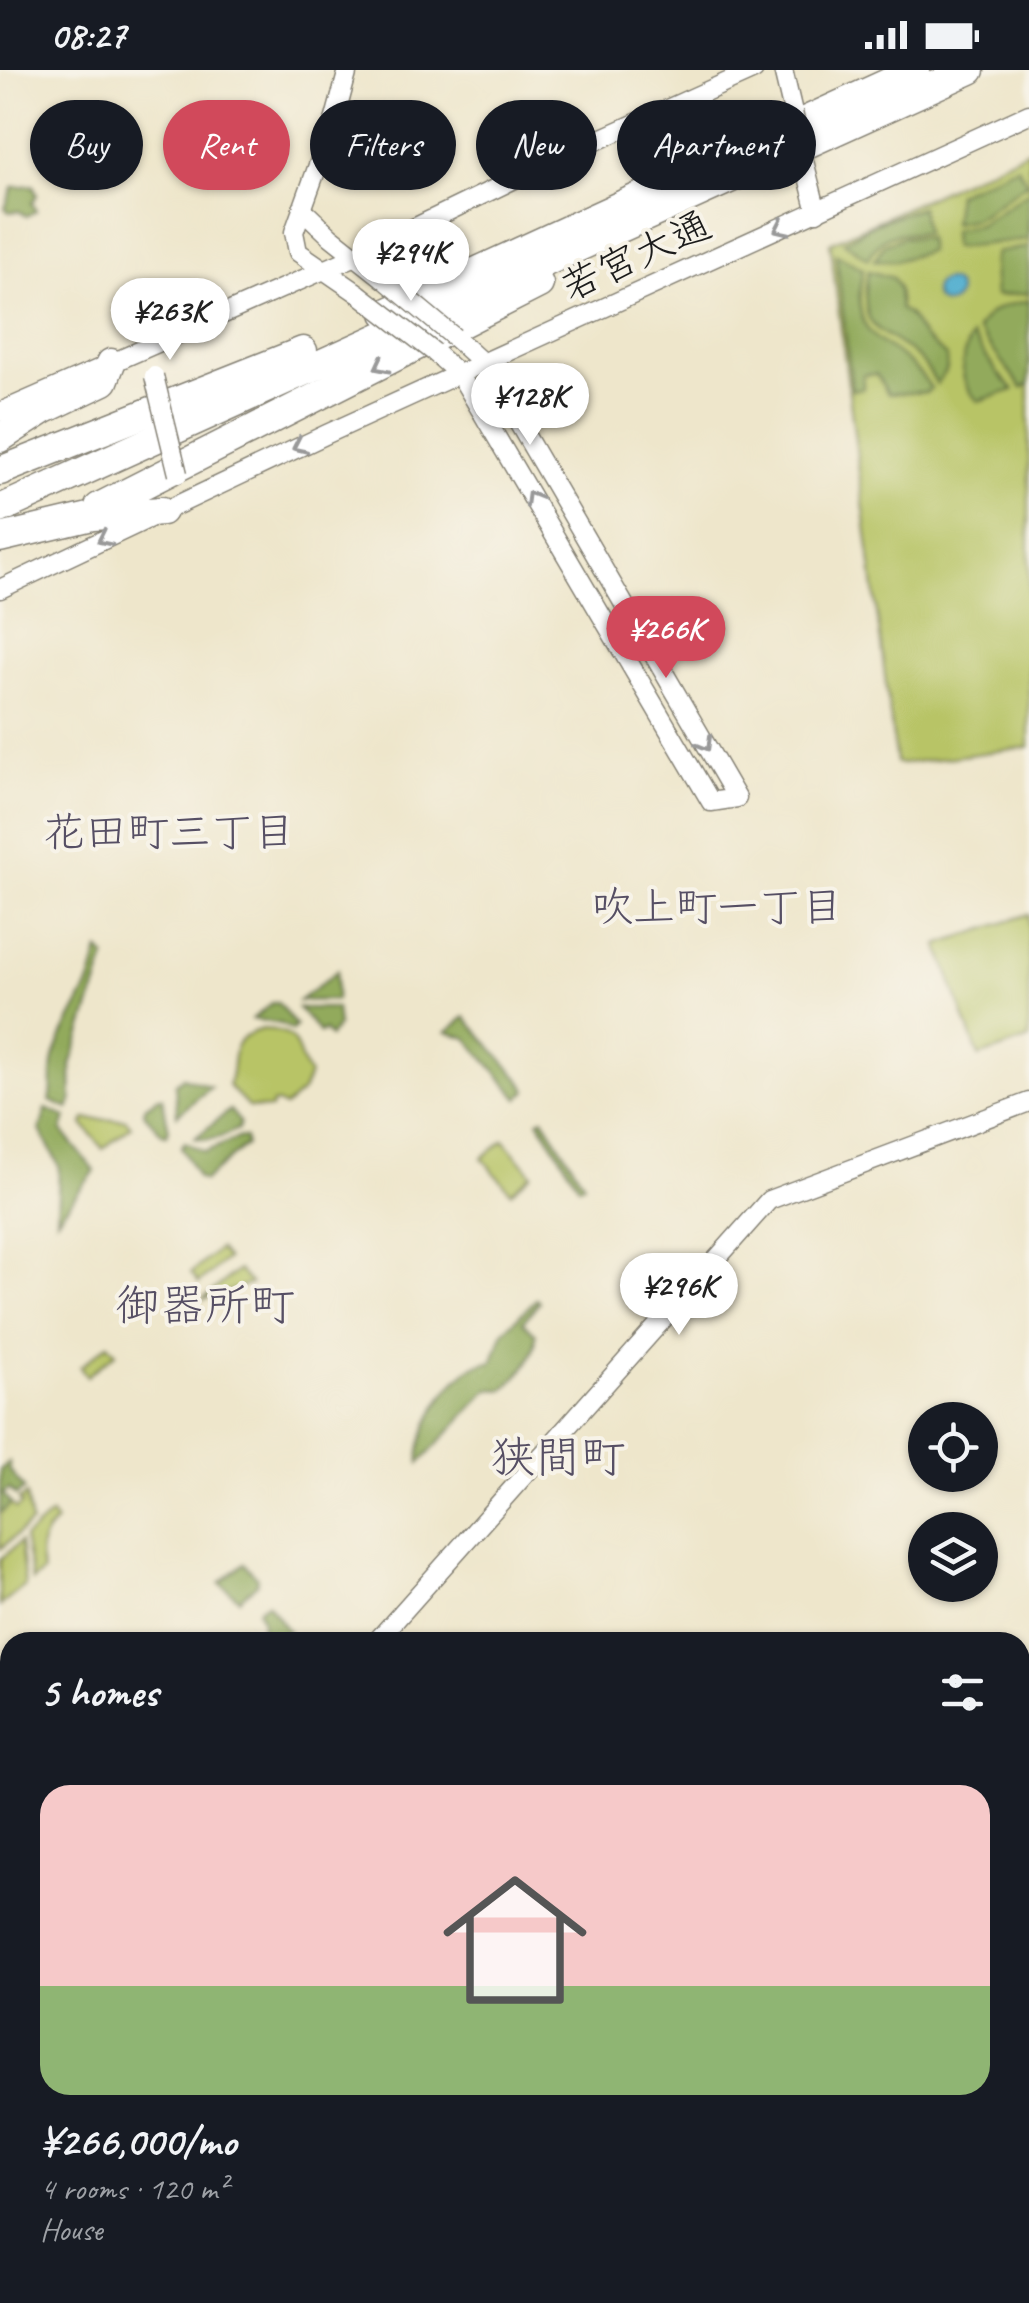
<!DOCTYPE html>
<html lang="en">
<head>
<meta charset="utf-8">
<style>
  :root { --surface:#171b24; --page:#242831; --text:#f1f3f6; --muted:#9ea1a6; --line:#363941; --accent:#d1495b }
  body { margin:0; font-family:Caveat,"Klee One",sans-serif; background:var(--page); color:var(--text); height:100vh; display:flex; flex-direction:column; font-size:38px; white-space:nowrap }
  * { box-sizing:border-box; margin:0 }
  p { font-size:32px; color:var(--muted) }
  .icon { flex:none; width:55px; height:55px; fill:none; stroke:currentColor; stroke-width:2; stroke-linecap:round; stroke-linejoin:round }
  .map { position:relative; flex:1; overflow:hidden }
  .drawer { position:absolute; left:0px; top:1562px; width:1030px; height:672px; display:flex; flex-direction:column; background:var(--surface); border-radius:30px 30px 0 0; box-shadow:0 2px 8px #0004 }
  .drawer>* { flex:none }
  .guide { position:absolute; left:30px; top:30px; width:970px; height:90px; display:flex; gap:20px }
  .controls { position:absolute; left:908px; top:1332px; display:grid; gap:20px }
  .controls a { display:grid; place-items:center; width:90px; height:90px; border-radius:50%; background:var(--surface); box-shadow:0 2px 8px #0004; font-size:50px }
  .price { position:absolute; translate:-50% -85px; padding:0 22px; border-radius:35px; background:#fff; color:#222; font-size:32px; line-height:65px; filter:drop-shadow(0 2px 5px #0008) }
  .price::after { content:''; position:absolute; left:50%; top:60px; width:30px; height:22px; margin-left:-15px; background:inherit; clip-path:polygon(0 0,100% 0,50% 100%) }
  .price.current { background:var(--accent); color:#fff }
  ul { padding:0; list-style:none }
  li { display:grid; align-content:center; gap:20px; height:530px; padding:0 40px }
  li+li { border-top:2px solid var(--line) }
  li span { display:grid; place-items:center; height:310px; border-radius:30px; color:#555 }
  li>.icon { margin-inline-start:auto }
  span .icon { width:180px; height:180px; fill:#fffc; stroke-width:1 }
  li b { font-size:42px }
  h2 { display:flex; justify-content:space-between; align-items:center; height:120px; padding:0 40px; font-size:42px }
  .tag { padding:0 35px; border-radius:45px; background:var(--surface); box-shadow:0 2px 8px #0004; font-size:35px; line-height:90px }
  .tag.current { background:var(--accent); color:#fff }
  .status { display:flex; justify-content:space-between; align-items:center; height:70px; padding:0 50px; background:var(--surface); direction:ltr }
  .status svg { height:28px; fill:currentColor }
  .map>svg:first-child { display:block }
  .green { fill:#b8c466; stroke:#6a7041; stroke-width:2.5 }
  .forest { fill:#92aa5b; stroke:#57633c; stroke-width:2.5 }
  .water { fill:#51aecf; stroke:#366576; stroke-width:2.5 }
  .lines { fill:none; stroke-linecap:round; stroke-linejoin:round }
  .minor-casing { stroke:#858174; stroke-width:21 }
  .highway-casing { stroke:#858174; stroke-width:31 }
  .minor { stroke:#fff; stroke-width:18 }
  .highway { stroke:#fff; stroke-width:28 }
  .minor-bridge-casing { stroke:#858174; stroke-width:21; stroke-linecap:butt }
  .minor-bridge { stroke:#fff; stroke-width:18 }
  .oneway { stroke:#999 }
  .labels { text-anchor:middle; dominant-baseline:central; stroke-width:8; stroke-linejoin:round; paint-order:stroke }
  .street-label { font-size:40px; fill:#1c1c1c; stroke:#f7f3e8 }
  .neighbourhood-label { font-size:42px; fill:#564f64; stroke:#f7f3e8 }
  .quarter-label { font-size:45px; fill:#564f64; stroke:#f7f3e8 }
</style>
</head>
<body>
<div class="status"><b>08:27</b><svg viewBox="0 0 49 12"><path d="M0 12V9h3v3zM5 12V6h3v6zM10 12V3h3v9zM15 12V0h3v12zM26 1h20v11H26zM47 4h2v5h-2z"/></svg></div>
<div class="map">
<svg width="1029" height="2233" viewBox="0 0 1029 2233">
  <rect width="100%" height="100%" fill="#f7f3e8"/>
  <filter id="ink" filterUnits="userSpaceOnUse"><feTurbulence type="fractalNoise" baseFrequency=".01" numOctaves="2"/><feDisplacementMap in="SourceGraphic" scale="20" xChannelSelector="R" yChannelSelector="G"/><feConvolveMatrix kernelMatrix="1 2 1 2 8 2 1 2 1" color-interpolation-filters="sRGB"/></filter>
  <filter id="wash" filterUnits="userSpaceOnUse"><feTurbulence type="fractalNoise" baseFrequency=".0048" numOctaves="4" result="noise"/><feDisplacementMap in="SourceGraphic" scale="40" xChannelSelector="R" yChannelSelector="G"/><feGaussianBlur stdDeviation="2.25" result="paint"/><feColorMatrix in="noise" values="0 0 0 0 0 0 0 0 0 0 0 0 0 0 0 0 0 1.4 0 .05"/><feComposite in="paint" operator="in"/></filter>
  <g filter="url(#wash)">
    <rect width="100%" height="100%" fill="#eee6cb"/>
    <!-- green -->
    <g class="green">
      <path d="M 1029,80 L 1029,677 L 901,694 L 896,693 L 830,173 Z"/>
      <path d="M 1029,844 L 1029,969 L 979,987 L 938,875 Z"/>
      <path d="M 263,959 C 303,959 294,984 309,1005 L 302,1022 L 285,1037 L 277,1033 L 272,1034 L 271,1039 L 248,1037 L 228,1015 C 240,991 221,970 263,959 Z"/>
      <path d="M 85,1049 L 126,1050 L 131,1056 L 103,1079 L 83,1054 Z"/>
      <path d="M 504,1070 L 532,1104 L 511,1122 L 482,1088 Z"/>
      <path d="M 219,1179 L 227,1189 L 199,1213 L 191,1203 Z"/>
      <path d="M 238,1200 L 251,1214 L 202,1230 Z"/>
      <path d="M 108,1274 L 116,1283 L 87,1306 L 80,1297 Z"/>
      <path d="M 26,1425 L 31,1453 L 0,1479 L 0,1443 L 11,1434 L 16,1439 L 22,1434 L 19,1430 Z"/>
      <path d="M 51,1445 L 56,1452 C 40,1466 37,1482 43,1502 L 32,1511 L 24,1468 Z"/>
      <path d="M 20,1472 L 25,1516 L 0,1536 L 0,1489 Z"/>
      <path d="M 0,1700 L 10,1714 L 10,2225 L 91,2225 L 96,2233 L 0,2233 Z"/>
    </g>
    <!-- forest -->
    <g class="forest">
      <path d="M 1017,96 L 1027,113 L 975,149 L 953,153 L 957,123 Z"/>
      <path d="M 33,115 L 37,125 L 32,133 L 36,141 L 26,146 L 19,141 L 9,142 L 5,138 L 13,117 Z"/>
      <path d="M 1029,122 L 1028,169 L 953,178 L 952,160 L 978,155 Z"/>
      <path d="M 921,137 L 925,163 C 896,164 884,160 868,189 L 844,172 L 874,154 Z"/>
      <path d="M 904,167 L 927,168 L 929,181 L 895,191 L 874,190 L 885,174 Z"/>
      <path d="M 1029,177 L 1029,223 L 995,226 L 993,194 L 996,182 Z"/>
      <path d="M 836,184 L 863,199 C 846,283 895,263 931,318 L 927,322 L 888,324 L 876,304 L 863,305 L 863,318 L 852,320 Z"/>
      <path d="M 868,201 L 893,208 L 898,218 L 900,239 L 908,244 L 924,268 L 946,286 L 947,299 L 937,314 C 931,305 926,295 918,288 C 879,254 858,266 868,201 Z"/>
      <path d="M 1029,231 L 1029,314 L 1022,318 L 977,259 C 990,237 1005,235 1029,231 Z"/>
      <path d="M 972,266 L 997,302 L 1014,320 L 978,331 C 958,312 959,288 972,266 Z"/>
      <path d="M 99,880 L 106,888 L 71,995 L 72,1030 L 69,1039 L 50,1031 C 54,1016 49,1003 55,984 C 63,960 76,941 87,919 C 93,907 95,893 99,880 Z"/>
      <path d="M 337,901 L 336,930 L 299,931 Z"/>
      <path d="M 272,933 L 278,933 L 296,956 L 292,960 L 281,954 L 252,949 Z"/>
      <path d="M 298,938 L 336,938 L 338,956 L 330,967 L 324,960 L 320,963 Z"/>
      <path d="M 465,947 L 523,1013 L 527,1020 L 519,1029 L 467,968 L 447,962 Z"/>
      <path d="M 183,1007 L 211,1017 L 177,1045 L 175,1014 Z"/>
      <path d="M 159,1027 L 162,1027 L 169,1060 L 167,1065 L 162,1064 L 144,1043 L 144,1038 Z"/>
      <path d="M 46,1039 L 66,1047 L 62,1061 L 95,1101 L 57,1149 L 59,1096 L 40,1060 Z"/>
      <path d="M 230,1040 L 240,1052 L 238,1059 C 223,1067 211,1072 195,1068 Z"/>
      <path d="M 543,1048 L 584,1113 L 579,1116 L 538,1050 Z"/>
      <path d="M 240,1067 L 245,1068 L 246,1075 L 204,1111 L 198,1108 L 181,1077 L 185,1072 L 205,1082 Z"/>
      <path d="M 536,1229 L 539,1232 L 523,1252 L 536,1264 C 536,1287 520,1305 503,1320 L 489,1319 L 420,1393 C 415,1360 458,1289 492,1292 L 504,1261 Z"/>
      <path d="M 9,1392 L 10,1401 L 24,1419 L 16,1426 L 9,1419 L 3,1424 L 11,1434 L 0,1443 L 0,1400 Z"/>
      <path d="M 244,1493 L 257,1507 L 257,1514 L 239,1529 L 220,1513 Z"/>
      <path d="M 267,1533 L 288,1561 L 267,1572 L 261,1566 L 262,1549 L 257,1540 Z"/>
      <path d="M 10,2141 L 10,2186 L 0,2189 L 0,2143 Z"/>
    </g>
    <!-- water -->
    <g class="water">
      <circle cx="946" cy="222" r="12"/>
      <path d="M 0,1782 L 10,1785 L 10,1874 L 7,1872 L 0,1880 L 10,1886 L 10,1938 L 0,1934 Z"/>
    </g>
  </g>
  <g filter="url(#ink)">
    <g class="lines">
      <defs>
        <g id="minor">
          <path d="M 348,0 L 335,48 L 294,162 L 298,182 L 359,224"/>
          <path d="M 783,0 L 793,42"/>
          <path d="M 804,91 L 817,142"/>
          <path d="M 302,139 L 330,166 L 383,208"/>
          <path d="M 434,282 L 460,305 L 711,732 L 737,728 L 484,294 L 454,267"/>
          <path d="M 0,342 L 356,186 L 556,89 L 754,0"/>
          <path d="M 0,519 L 327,364 L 1029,44"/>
          <path d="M 376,1572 L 769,1130 L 1029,1032"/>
          <path d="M 0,1679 L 10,1692"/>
          <path d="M 362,2233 L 374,2225"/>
        </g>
        <g id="highway">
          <path d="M 386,243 L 916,0"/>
          <path d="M 0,368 L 45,339 L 104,311 L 111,293"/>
          <path d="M 0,401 L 303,281"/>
          <path d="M 99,437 L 539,214"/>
          <path d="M 0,439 L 970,0"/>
          <path d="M 0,468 L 93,446 L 162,441"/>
        </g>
      </defs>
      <!-- minor casing -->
      <use href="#minor" class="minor-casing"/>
      <!-- highway casing -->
      <use href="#highway" class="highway-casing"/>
      <!-- minor -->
      <use href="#minor" class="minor"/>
      <!-- highway -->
      <use href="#highway" class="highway"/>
      <defs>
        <g id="minor-bridge">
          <path d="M 793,42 L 804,91"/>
          <path d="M 383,208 L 454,267"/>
          <path d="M 359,224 L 434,282"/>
          <path d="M 154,306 L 178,404"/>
        </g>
      </defs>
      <!-- minor-bridge casing -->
      <use href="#minor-bridge" class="minor-bridge-casing"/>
      <!-- minor-bridge -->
      <use href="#minor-bridge" class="minor-bridge"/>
    </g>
    <!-- one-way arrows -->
    <defs><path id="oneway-chevron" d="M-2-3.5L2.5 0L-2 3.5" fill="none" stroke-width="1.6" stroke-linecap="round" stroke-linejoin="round" transform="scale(2.5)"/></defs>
    <g class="oneway">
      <use href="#oneway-chevron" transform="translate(781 158) rotate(155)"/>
      <use href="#oneway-chevron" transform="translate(381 296) rotate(153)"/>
      <use href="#oneway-chevron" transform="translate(299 376) rotate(155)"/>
      <use href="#oneway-chevron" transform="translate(532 428) rotate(-120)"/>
      <use href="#oneway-chevron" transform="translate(104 469) rotate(154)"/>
      <use href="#oneway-chevron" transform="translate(705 674) rotate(60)"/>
    </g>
  </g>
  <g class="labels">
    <!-- street labels -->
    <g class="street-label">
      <text transform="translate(636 186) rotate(-25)">若宮大通</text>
    </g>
    <!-- neighbourhood labels -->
    <g class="neighbourhood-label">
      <text x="169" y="762">花田町三丁目</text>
      <text x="717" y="837">吹上町一丁目</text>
    </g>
    <!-- quarter labels -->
    <g class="quarter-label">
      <text x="205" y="1235">御器所町</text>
      <text x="558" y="1387">狭間町</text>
    </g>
  </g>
</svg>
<div class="controls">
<a><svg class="icon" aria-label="locate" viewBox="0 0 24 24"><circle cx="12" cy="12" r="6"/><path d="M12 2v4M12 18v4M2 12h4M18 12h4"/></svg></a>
<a><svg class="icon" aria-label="layers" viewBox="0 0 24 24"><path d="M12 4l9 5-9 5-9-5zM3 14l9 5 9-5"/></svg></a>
</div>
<b class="price" style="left:411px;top:234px">¥294K</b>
<b class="price" style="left:170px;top:293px">¥263K</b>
<b class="price" style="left:530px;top:378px">¥128K</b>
<b class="price current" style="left:666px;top:611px">¥266K</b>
<b class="price" style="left:679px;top:1268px">¥296K</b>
<div class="guide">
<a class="tag">Buy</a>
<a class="tag current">Rent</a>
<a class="tag">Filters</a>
<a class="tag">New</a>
<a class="tag">Apartment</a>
</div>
<section class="drawer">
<h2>5 homes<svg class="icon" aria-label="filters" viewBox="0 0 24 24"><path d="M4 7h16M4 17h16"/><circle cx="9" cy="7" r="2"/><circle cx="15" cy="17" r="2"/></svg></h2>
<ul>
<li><span style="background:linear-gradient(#f6c9c9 65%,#8fb573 0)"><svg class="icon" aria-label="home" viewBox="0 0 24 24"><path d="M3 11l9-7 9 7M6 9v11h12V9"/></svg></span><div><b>¥266,000/mo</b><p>4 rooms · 120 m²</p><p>House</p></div></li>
</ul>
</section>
</div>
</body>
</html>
